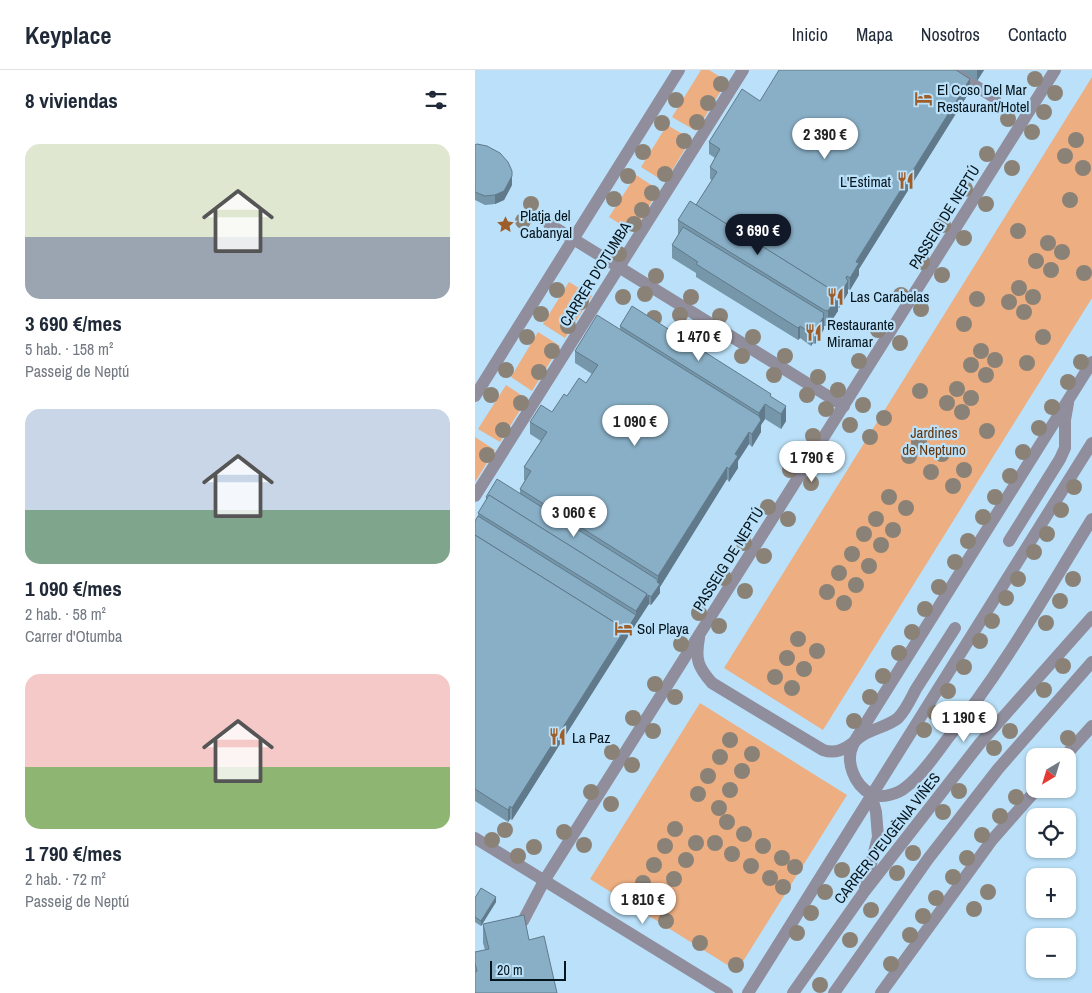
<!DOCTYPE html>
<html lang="es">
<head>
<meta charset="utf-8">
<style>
  :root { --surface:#fff; --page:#f6f6f7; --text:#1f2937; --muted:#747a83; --line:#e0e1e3; --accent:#111827 }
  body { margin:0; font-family:"Archivo Narrow",sans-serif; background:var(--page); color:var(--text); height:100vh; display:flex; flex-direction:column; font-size:19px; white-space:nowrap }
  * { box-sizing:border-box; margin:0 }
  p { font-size:16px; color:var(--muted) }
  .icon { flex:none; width:28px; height:28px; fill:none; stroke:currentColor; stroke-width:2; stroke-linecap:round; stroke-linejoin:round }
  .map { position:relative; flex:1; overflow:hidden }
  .drawer { display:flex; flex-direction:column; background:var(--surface); width:475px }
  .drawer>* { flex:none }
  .needle { width:32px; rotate:218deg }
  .buttons { position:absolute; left:551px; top:678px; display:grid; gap:10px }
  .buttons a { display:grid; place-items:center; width:50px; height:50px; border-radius:10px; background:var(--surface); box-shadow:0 1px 4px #0004; font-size:25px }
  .scale { position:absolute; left:15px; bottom:12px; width:76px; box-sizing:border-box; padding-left:5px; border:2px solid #06141c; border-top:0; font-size:14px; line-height:18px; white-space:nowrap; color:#06141c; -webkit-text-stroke:4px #bae1f9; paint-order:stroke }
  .price { position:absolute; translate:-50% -42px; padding:0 11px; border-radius:18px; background:#fff; color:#222; font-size:16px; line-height:32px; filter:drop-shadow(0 1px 2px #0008) }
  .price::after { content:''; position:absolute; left:50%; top:30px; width:15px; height:11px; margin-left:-8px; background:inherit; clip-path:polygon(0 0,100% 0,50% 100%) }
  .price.on { background:var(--accent); color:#fff }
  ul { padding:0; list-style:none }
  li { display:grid; align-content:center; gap:10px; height:265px; padding:0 25px }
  li span { display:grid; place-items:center; height:155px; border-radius:15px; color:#555 }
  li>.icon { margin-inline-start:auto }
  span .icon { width:90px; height:90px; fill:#fffc; stroke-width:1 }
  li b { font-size:21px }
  h2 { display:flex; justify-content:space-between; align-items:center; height:60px; padding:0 25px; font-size:21px }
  header { display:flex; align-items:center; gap:30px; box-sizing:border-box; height:70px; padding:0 25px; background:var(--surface); border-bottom:1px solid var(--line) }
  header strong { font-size:24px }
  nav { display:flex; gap:28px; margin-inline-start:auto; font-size:18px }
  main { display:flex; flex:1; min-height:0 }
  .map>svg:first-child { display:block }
  .green { fill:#edae82 }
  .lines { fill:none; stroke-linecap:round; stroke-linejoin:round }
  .minor { stroke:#908d9d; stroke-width:12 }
  .tree { fill:#8b8277 }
  .wall { fill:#7696aa }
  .shaded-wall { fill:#607a8b }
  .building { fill:#89afc6; stroke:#607a8b }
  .labels { text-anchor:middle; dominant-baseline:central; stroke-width:4.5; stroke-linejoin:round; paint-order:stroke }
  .poi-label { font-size:15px; fill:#06141c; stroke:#bae1f9; text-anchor:start }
  .street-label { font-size:15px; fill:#06141c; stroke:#bae1f9 }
  .park-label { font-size:15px; fill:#65350c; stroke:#bae1f9 }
</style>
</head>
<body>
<header>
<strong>Keyplace</strong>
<nav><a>Inicio</a><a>Mapa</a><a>Nosotros</a><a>Contacto</a></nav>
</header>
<main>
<section class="drawer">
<h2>8 viviendas<svg class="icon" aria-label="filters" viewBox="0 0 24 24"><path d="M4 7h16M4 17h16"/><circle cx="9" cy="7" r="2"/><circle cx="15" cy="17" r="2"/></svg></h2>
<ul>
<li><span style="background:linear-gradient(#dfe7d0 60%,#9aa5b1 0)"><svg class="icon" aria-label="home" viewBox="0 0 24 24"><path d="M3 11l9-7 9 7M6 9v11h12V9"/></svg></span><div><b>3 690 €/mes</b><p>5 hab. · 158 m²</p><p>Passeig de Neptú</p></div></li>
<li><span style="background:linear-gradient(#c9d6e8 65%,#7fa58c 0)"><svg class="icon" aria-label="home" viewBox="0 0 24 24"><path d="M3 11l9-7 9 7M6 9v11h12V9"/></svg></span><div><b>1 090 €/mes</b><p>2 hab. · 58 m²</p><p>Carrer d'Otumba</p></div></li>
<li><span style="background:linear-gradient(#f6c9c9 60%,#8fb573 0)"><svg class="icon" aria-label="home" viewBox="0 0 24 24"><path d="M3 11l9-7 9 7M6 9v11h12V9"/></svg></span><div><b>1 790 €/mes</b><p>2 hab. · 72 m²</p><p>Passeig de Neptú</p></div></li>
</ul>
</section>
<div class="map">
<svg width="617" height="923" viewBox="0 0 617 923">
  <rect width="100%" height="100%" fill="#bae1f9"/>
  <!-- green -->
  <g class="green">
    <path d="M 226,0 L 234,0 L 252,11 L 221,61 L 197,47 Z"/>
    <path d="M 617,7 L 617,228 L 348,660 L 249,598 Z"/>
    <path d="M 192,55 L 216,69 L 190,112 L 166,97 Z"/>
    <path d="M 161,105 L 184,120 L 158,162 L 134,147 Z"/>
    <path d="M 94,212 L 117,226 L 90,268 L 68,254 Z"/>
    <path d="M 63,262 L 85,276 L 57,321 L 36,307 Z"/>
    <path d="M 31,315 L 52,329 L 25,372 L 3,359 Z"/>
    <path d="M 0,367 L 20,380 L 0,412 Z"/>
    <path d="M 225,633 L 372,725 L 262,901 L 115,809 Z"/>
  </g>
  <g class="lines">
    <!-- minor -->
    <g class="minor">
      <path d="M 475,0 L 520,28"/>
      <path d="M 74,154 L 369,336"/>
      <path d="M 0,326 L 204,0"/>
      <path d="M 0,426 L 268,0"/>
      <path d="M 534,471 L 585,389 L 590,378 L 590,350 L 593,333"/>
      <path d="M 480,558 C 467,578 454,599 441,619 C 436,628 431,640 423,648 C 412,658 384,661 378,675 C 370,691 379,715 396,724 C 406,729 423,724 431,717 C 446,706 462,683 473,668 C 528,600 571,523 617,449"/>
      <path d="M 224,568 C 220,590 223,597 237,613 L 348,680 C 360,684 369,680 379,672 L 617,292"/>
      <path d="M 590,686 L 617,656"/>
      <path d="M 0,768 L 252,923"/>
      <path d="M 390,817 L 403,767 L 401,742 L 396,724"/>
      <path d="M 48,851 L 69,811 L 580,0"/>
      <path d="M 273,923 L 617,373"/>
      <path d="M 318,923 L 389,822 L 506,672 L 617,547"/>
      <path d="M 359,923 L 453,789 L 523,699 L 617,592"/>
      <path d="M 406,923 L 517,770 L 562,719"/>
    </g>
  </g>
  <!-- trees -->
  <g class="tree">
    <circle cx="560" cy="9" r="8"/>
    <circle cx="246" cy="14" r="8"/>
    <circle cx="580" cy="23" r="8"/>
    <circle cx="201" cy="30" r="8"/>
    <circle cx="233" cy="33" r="8"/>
    <circle cx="569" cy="42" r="8"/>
    <circle cx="533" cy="49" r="8"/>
    <circle cx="222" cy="52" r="8"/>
    <circle cx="187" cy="53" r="8"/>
    <circle cx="557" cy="62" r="8"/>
    <circle cx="601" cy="70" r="8"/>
    <circle cx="209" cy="71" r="8"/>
    <circle cx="168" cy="82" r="8"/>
    <circle cx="512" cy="84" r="8"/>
    <circle cx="590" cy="86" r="8"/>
    <circle cx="537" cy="98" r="8"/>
    <circle cx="608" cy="98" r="8"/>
    <circle cx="190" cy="104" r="8"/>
    <circle cx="153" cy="106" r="8"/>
    <circle cx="490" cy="119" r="8"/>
    <circle cx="177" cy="123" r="8"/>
    <circle cx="139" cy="129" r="8"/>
    <circle cx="595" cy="130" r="8"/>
    <circle cx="56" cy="134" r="8"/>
    <circle cx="511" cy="134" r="8"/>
    <circle cx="167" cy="140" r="8"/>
    <circle cx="48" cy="151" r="8"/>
    <circle cx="159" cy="154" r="8"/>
    <circle cx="468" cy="155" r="8"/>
    <circle cx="543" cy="161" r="8"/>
    <circle cx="489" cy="168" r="8"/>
    <circle cx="573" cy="173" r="8"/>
    <circle cx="587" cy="182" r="8"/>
    <circle cx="144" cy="184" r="8"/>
    <circle cx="561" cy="191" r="8"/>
    <circle cx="447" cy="192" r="8"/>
    <circle cx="576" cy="200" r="8"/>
    <circle cx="609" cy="203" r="8"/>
    <circle cx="467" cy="205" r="8"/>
    <circle cx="181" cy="206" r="8"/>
    <circle cx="544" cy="218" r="8"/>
    <circle cx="82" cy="220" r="8"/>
    <circle cx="170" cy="224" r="8"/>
    <circle cx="426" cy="225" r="8"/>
    <circle cx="148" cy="227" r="8"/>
    <circle cx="216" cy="227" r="8"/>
    <circle cx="558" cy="227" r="8"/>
    <circle cx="502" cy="229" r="8"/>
    <circle cx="106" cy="232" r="8"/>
    <circle cx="534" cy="232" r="8"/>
    <circle cx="446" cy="239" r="8"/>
    <circle cx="549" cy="242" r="8"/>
    <circle cx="66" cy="244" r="8"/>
    <circle cx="205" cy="245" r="8"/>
    <circle cx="245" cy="246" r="8"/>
    <circle cx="179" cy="248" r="8"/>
    <circle cx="489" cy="254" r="8"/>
    <circle cx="93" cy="256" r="8"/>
    <circle cx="403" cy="260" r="8"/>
    <circle cx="233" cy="265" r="8"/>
    <circle cx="52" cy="267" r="8"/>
    <circle cx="278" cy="267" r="8"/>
    <circle cx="568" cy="267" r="8"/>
    <circle cx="209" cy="268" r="8"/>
    <circle cx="425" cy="273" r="8"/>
    <circle cx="77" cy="281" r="8"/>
    <circle cx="506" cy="281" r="8"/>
    <circle cx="267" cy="286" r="8"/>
    <circle cx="310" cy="286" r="8"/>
    <circle cx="520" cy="290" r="8"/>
    <circle cx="384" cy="291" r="8"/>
    <circle cx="606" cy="292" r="8"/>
    <circle cx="552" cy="293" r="8"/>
    <circle cx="496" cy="295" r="8"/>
    <circle cx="31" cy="300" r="8"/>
    <circle cx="64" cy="302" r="8"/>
    <circle cx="299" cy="305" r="8"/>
    <circle cx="511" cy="305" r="8"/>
    <circle cx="343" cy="307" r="8"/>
    <circle cx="593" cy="312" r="8"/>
    <circle cx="482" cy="319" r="8"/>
    <circle cx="363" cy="320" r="8"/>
    <circle cx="445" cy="321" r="8"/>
    <circle cx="16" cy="325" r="8"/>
    <circle cx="332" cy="325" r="8"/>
    <circle cx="496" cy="328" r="8"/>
    <circle cx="46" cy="333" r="8"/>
    <circle cx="472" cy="333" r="8"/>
    <circle cx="388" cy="335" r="8"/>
    <circle cx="577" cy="337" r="8"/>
    <circle cx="351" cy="339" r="8"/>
    <circle cx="487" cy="342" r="8"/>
    <circle cx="409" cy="348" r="8"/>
    <circle cx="375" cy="355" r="8"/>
    <circle cx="564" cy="358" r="8"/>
    <circle cx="28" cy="360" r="8"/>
    <circle cx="512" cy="361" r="8"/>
    <circle cx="338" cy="366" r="8"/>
    <circle cx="395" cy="367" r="8"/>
    <circle cx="444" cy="372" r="8"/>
    <circle cx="548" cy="382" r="8"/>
    <circle cx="467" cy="384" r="8"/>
    <circle cx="12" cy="385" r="8"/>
    <circle cx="434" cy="386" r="8"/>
    <circle cx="315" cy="400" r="8"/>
    <circle cx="489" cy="400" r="8"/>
    <circle cx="456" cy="402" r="8"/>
    <circle cx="535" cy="406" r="8"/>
    <circle cx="336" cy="413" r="8"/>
    <circle cx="478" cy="416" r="8"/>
    <circle cx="599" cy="417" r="8"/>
    <circle cx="414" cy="427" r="8"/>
    <circle cx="520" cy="427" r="8"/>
    <circle cx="293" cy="437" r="8"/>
    <circle cx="431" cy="438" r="8"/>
    <circle cx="586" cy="440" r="8"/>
    <circle cx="508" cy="447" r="8"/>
    <circle cx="313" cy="449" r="8"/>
    <circle cx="401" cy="449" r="8"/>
    <circle cx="418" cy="460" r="8"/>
    <circle cx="389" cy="464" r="8"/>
    <circle cx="572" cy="464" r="8"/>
    <circle cx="493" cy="471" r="8"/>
    <circle cx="269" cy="473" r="8"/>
    <circle cx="406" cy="475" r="8"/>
    <circle cx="559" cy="482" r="8"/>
    <circle cx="377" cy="484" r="8"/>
    <circle cx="289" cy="486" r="8"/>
    <circle cx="480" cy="492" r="8"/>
    <circle cx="394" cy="496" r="8"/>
    <circle cx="364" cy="503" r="8"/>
    <circle cx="249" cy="508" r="8"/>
    <circle cx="543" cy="509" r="8"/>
    <circle cx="598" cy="509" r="8"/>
    <circle cx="381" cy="515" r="8"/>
    <circle cx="464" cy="517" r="8"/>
    <circle cx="270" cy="521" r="8"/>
    <circle cx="352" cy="522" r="8"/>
    <circle cx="531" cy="528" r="8"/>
    <circle cx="585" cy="531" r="8"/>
    <circle cx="369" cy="533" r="8"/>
    <circle cx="450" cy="539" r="8"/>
    <circle cx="224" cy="543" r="8"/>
    <circle cx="517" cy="551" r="8"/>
    <circle cx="571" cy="553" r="8"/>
    <circle cx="244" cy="556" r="8"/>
    <circle cx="437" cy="562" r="8"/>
    <circle cx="323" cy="569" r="8"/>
    <circle cx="505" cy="571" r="8"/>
    <circle cx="206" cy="574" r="8"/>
    <circle cx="342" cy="581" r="8"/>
    <circle cx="424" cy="583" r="8"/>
    <circle cx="312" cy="588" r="8"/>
    <circle cx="588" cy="596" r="8"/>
    <circle cx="489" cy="597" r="8"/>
    <circle cx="329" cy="599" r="8"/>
    <circle cx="408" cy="606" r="8"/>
    <circle cx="300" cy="607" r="8"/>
    <circle cx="180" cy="614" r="8"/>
    <circle cx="317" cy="618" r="8"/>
    <circle cx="569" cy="620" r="8"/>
    <circle cx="473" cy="621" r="8"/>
    <circle cx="200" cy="627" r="8"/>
    <circle cx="395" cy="627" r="8"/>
    <circle cx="460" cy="643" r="8"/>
    <circle cx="158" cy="648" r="8"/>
    <circle cx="379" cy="651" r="8"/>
    <circle cx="449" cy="660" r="8"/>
    <circle cx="178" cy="661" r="8"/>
    <circle cx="535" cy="661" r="8"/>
    <circle cx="593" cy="668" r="8"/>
    <circle cx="255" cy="670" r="8"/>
    <circle cx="519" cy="678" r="8"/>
    <circle cx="137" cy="682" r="8"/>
    <circle cx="277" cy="684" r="8"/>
    <circle cx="245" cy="687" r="8"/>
    <circle cx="157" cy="695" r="8"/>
    <circle cx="267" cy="701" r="8"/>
    <circle cx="233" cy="706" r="8"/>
    <circle cx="255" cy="720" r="8"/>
    <circle cx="484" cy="721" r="8"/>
    <circle cx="116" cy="722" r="8"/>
    <circle cx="223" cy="724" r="8"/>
    <circle cx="541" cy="727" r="8"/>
    <circle cx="136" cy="734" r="8"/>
    <circle cx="244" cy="738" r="8"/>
    <circle cx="468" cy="742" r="8"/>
    <circle cx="525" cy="746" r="8"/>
    <circle cx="252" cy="752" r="8"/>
    <circle cx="200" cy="759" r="8"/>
    <circle cx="30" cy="760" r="8"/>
    <circle cx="89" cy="762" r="8"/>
    <circle cx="269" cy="764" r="8"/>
    <circle cx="507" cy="765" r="8"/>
    <circle cx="17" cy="770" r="8"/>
    <circle cx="221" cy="773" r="8"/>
    <circle cx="240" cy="773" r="8"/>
    <circle cx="109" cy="775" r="8"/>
    <circle cx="190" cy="776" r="8"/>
    <circle cx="288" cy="776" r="8"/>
    <circle cx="59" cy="777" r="8"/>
    <circle cx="438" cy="783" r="8"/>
    <circle cx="257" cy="784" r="8"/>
    <circle cx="43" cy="786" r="8"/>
    <circle cx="307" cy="788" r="8"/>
    <circle cx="492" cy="788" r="8"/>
    <circle cx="211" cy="790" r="8"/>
    <circle cx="179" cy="795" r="8"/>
    <circle cx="276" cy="796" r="8"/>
    <circle cx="320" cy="797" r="8"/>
    <circle cx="367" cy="800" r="8"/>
    <circle cx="422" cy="803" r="8"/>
    <circle cx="478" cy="807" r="8"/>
    <circle cx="295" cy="808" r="8"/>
    <circle cx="199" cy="809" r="8"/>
    <circle cx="168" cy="813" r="8"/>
    <circle cx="308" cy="817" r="8"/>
    <circle cx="350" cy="822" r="8"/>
    <circle cx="513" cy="822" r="8"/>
    <circle cx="188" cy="827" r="8"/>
    <circle cx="153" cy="828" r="8"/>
    <circle cx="461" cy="828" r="8"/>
    <circle cx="499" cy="839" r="8"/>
    <circle cx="396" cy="840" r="8"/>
    <circle cx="336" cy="843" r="8"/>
    <circle cx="448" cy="846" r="8"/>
    <circle cx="191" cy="851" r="8"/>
    <circle cx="322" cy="863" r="8"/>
    <circle cx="435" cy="865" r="8"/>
    <circle cx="375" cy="870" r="8"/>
    <circle cx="225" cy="873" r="8"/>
    <circle cx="416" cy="894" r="8"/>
    <circle cx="261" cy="895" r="8"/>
    <circle cx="345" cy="915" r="8"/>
  </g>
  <!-- wall -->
  <g class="wall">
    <path d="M 485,0 L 509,0 L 502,11 Z"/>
    <path d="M 495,21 L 384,199 L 384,205 L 375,220 L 373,219 L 373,223 L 364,238 L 363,237 L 363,241 L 353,256 L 349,256 L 349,259 L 340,274 L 338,273 L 336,276 L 325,268 L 323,270 L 221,207 L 221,203 L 197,188 L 197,175 L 203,165 L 203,150 L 221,135 L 237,110 L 235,109 L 235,97 L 240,88 L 234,84 L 234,72 Z"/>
    <path d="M 0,75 L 37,101 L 37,115 L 29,130 L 20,134 L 10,135 L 0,130 Z"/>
    <path d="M 145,256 L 296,327 L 311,351 L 306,359 L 290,349 L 286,355 L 286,362 L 277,377 L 274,374 L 263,391 L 263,398 L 254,412 L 252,409 L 185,517 L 185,523 L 176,535 L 174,534 L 172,536 L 37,750 L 35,749 L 33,752 L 0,731 L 0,451 L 3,446 L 3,443 L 11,431 L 11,427 L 45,423 L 45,419 L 50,410 L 49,410 L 49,397 L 66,371 L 55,364 L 55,352 L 77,342 L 92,326 L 111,313 L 117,304 L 100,293 L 100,281 L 145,259 Z"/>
    <path d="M 0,828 L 21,832 L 6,856 L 0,852 Z"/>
    <path d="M 8,854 L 54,870 L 0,923 L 0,882 L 10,880 L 8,873 Z"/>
  </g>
  <!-- shaded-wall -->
  <g class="shaded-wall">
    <path d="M 502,0 L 509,0 L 502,11 Z"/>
    <path d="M 495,9 L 495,21 L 384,199 L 384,205 L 375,220 L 375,208 L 381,192 Z"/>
    <path d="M 37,106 L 37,115 L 29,130 L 20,134 L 20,125 Z"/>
    <path d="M 372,206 L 372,213 L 373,211 L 373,223 L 364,238 L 364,226 Z"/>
    <path d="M 361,224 L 361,229 L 363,226 L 363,241 L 353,256 L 353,241 Z"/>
    <path d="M 349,243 L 349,259 L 340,274 L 340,262 Z"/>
    <path d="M 325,256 L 325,268 L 323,270 L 323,258 Z"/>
    <path d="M 338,261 L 338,273 L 336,276 L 336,263 Z"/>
    <path d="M 290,334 L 290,349 L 286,355 L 286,362 L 277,377 L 277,364 L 284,353 L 284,343 Z"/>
    <path d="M 311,336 L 311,351 L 306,359 L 306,344 Z"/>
    <path d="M 274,362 L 274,374 L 263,391 L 263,398 L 254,412 L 254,399 L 260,384 Z"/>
    <path d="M 252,397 L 252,409 L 185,517 L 185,523 L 176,535 L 176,527 L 182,512 L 183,510 L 183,506 Z"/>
    <path d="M 172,524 L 174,525 L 174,534 L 161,554 L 161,541 Z"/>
    <path d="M 161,545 L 161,554 L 37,750 L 37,738 L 150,559 Z"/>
    <path d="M 35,736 L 35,749 L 33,752 L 33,740 Z"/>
    <path d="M 21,827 L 21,832 L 6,856 L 6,851 Z"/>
  </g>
  <!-- building -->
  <g class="building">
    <path d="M 304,0 L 481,0 L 495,9 L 382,190 L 381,192 L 384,193 L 375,208 L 372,206 L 371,208 L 373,211 L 364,226 L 361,224 L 360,225 L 360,222 L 221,135 L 242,102 L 235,97 L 245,79 L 234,72 L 267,19 L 285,31 Z"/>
    <path d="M 2,74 L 12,76 L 25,83 L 33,92 L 37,101 L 37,106 L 29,121 L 20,125 L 10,126 L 0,122 L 0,75 Z"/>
    <path d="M 215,131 L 360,222 L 359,224 L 363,226 L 353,241 L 349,240 L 203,150 Z"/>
    <path d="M 208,157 L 349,243 L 348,245 L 349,246 L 340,262 L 338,261 L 336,263 L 325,256 L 323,258 L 221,194 L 223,192 L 197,175 Z"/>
    <path d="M 157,236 L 296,324 L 295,326 L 311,336 L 306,344 L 290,334 L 284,343 L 145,256 Z"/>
    <path d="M 122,245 L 284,346 L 286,350 L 277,364 L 274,362 L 260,384 L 263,386 L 254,399 L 252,397 L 183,506 L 45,419 L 56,401 L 49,397 L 72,362 L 55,352 L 66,335 L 77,342 L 89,324 L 92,326 L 104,308 L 111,313 L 123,295 L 100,281 Z"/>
    <path d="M 22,409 L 183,510 L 182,512 L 185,514 L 176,527 L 174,525 L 172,528 L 172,524 L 14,425 L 13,428 L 11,427 Z"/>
    <path d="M 14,425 L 172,524 L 161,541 L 3,443 Z"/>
    <path d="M 3,446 L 161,545 L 150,563 L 150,559 L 0,465 L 0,451 Z"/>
    <path d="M 0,465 L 150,559 L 37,738 L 35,736 L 33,740 L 0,719 Z"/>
    <path d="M 6,818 L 21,827 L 6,851 L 0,847 L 0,828 Z"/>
    <path d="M 49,845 L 54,870 L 69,866 L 82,923 L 0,923 L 0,902 L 2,901 L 0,893 L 0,882 L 14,879 L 8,854 Z"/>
  </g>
  <!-- icons -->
  <defs>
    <symbol id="hotel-bare" viewBox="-9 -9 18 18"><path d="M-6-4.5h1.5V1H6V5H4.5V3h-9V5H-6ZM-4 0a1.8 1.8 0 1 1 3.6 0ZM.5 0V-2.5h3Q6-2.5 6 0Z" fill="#9f5d2a" stroke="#bae1f9" stroke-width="2.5" paint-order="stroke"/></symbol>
    <symbol id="restaurant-bare" viewBox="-9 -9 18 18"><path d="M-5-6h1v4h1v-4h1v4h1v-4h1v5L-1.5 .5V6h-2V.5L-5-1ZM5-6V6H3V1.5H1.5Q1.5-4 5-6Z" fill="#9f5d2a" stroke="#bae1f9" stroke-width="2.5" paint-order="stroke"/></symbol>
    <symbol id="sight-bare" viewBox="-9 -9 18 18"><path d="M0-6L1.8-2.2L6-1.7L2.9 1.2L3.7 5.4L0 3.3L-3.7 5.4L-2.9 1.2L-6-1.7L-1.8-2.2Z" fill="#9f5d2a" stroke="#bae1f9" stroke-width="2.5" paint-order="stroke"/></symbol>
  </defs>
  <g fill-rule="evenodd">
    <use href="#hotel-bare" x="436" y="16" width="25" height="25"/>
    <use href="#restaurant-bare" x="418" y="98" width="25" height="25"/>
    <use href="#sight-bare" x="18" y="142" width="25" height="25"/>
    <use href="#restaurant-bare" x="348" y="214" width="25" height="25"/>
    <use href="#restaurant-bare" x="326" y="250" width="25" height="25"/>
    <use href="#hotel-bare" x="136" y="546" width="25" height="25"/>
    <use href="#restaurant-bare" x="70" y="654" width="25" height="25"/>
  </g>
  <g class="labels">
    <!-- poi labels -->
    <g class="poi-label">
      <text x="462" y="19">El Coso Del Mar<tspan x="462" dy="17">Restaurant/Hotel</tspan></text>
      <text x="416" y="111" text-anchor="end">L'Estimat</text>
      <text x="45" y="145">Platja del<tspan x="45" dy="17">Cabanyal</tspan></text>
      <text x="375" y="226">Las Carabelas</text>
      <text x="352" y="254">Restaurante<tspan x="352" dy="17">Miramar</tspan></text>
      <text x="162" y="558">Sol Playa</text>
      <text x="97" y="667">La Paz</text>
    </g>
    <!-- street labels -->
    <g class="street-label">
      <text transform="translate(469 147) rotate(-58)">PASSEIG DE NEPTÚ</text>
      <text transform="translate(120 204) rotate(-58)">CARRER D'OTUMBA</text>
      <text transform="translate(253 489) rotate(-58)">PASSEIG DE NEPTÚ</text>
      <text transform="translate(412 768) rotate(-52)">CARRER D'EUGÈNIA VIÑES</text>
    </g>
    <!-- park labels -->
    <g class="park-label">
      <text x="459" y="362">Jardines<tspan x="459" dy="17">de Neptuno</tspan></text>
    </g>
  </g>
</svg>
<div class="buttons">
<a><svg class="needle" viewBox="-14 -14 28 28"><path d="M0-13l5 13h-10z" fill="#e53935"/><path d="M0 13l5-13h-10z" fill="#747a83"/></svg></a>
<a><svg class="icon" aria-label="locate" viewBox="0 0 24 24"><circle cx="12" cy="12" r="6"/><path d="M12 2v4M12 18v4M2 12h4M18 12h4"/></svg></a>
<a>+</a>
<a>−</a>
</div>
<div class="scale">20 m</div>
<b class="price" style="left:350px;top:90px">2 390 €</b>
<b class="price on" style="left:283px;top:186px">3 690 €</b>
<b class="price" style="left:224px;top:292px">1 470 €</b>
<b class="price" style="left:160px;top:377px">1 090 €</b>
<b class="price" style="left:337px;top:413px">1 790 €</b>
<b class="price" style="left:99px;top:468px">3 060 €</b>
<b class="price" style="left:489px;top:673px">1 190 €</b>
<b class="price" style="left:168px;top:855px">1 810 €</b>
</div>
</main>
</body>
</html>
